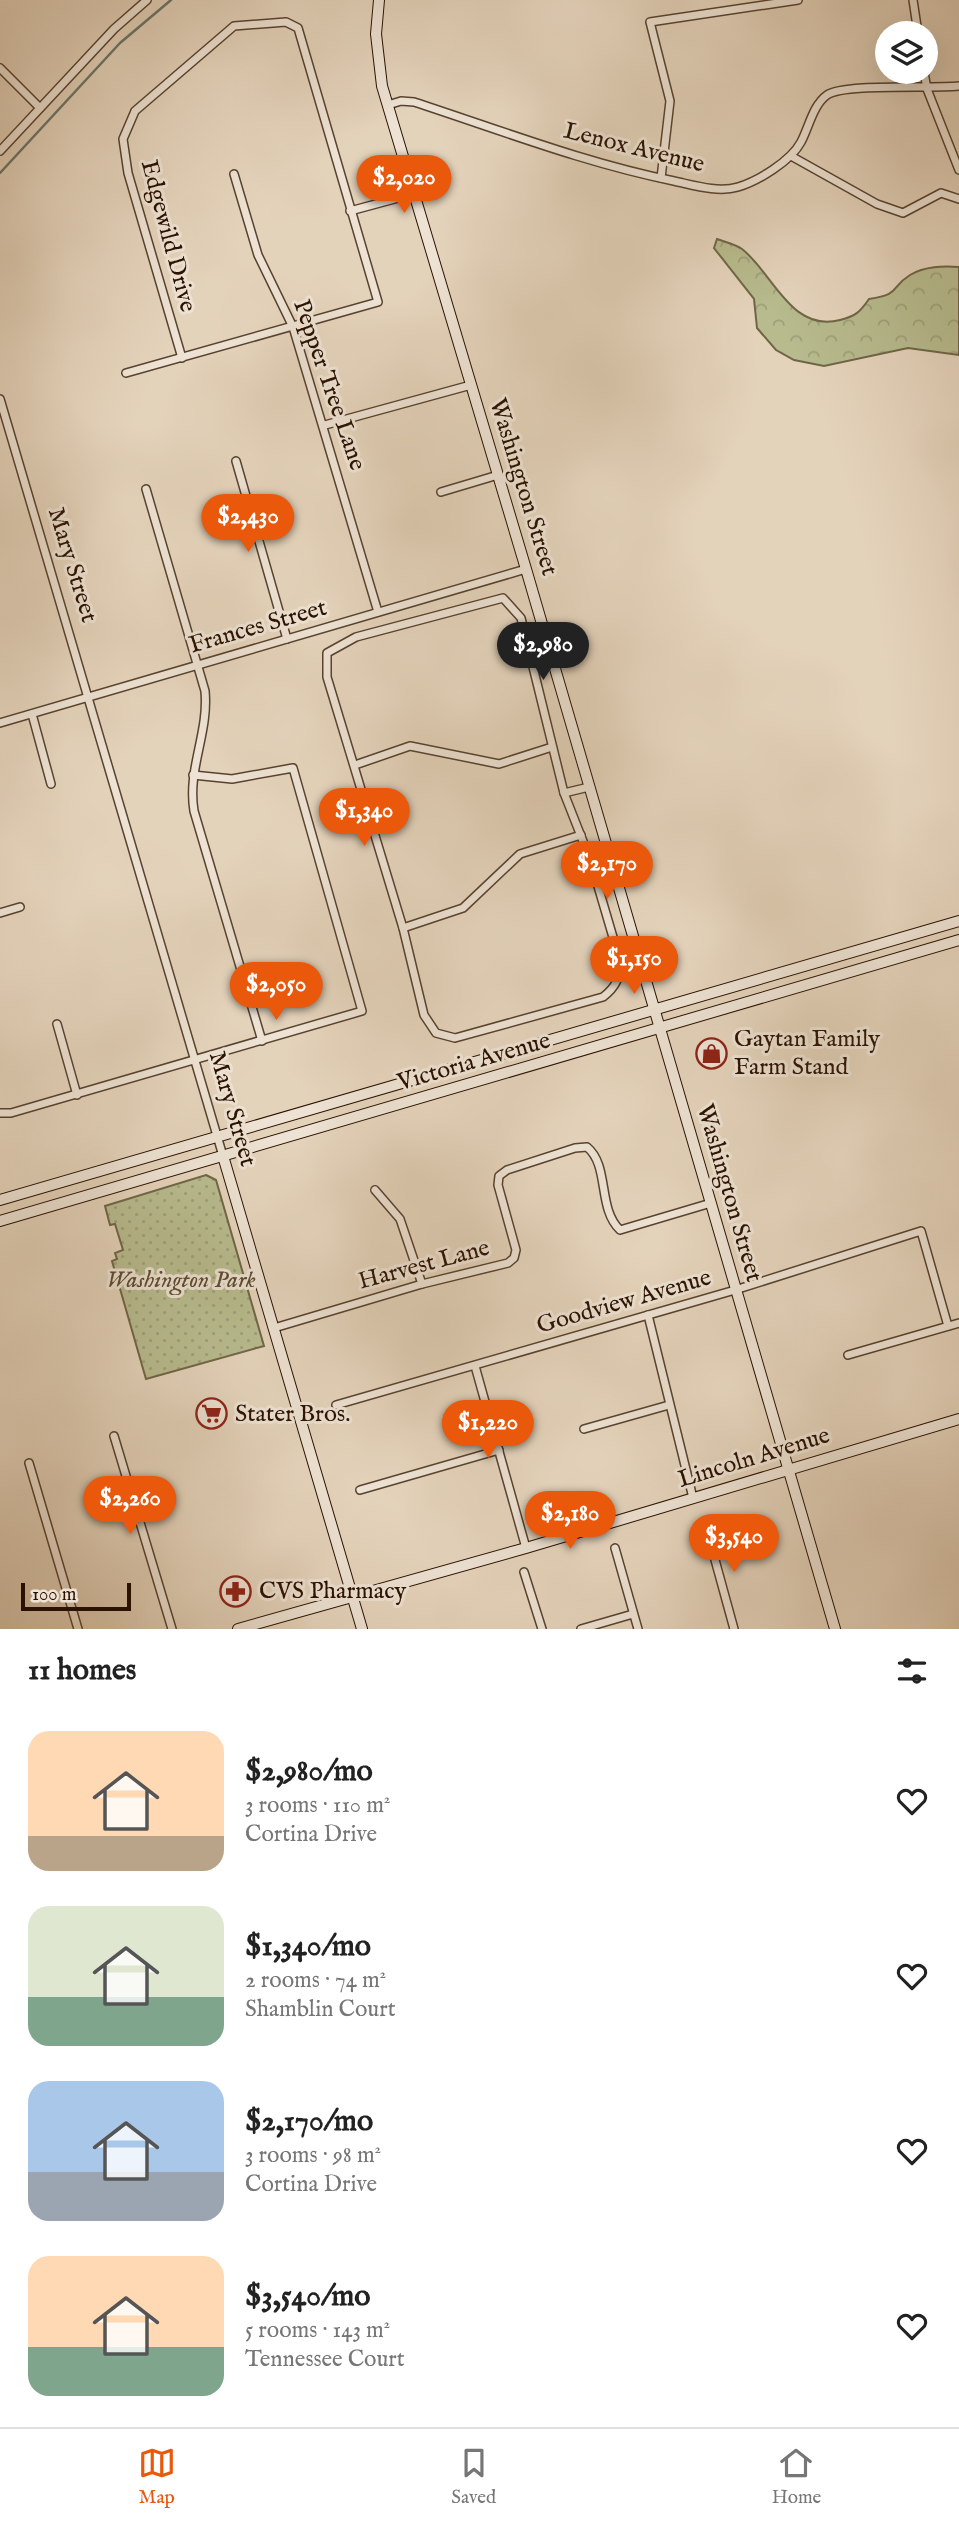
<!DOCTYPE html>
<html lang="en">
<head>
<meta charset="utf-8">
<style>
  :root { --surface:#fff; --page:#f2f2f2; --text:#222; --muted:#767676; --line:#e0e0e0; --accent:#ea580c }
  body { margin:0; font-family:"IM FELL English",serif; background:var(--page); color:var(--text); height:100vh; display:flex; flex-direction:column; font-size:26px; white-space:nowrap }
  * { box-sizing:border-box; margin:0 }
  p { font-size:23px; color:var(--muted) }
  .icon { flex:none; width:38px; height:38px; fill:none; stroke:currentColor; stroke-width:2; stroke-linecap:round; stroke-linejoin:round }
  .map { position:relative; height:1629px; overflow:hidden }
  .drawer { display:flex; flex-direction:column; background:var(--surface); flex:1 }
  .drawer>* { flex:none }
  .buttons { position:absolute; left:875px; top:21px; display:grid; gap:14px }
  .buttons a { display:grid; place-items:center; width:63px; height:63px; border-radius:50%; background:var(--surface); box-shadow:0 7px 28px #0002; font-size:35px }
  .scale { position:absolute; left:21px; bottom:18px; width:110px; box-sizing:border-box; padding-left:7px; border:4px solid #2a1100; border-top:0; font-size:19px; line-height:24px; white-space:nowrap; color:#2a1100; -webkit-text-stroke:5px #ede2d3; paint-order:stroke }
  .price { position:absolute; translate:-50% -60px; padding:0 16px; border-radius:24px; background:var(--accent); color:#fff; font-size:23px; line-height:46px; filter:drop-shadow(0 2px 4px #0008) }
  .price::after { content:''; position:absolute; left:50%; top:42px; width:21px; height:16px; margin-left:-10px; background:inherit; clip-path:polygon(0 0,100% 0,50% 100%) }
  .price.selected { background:#222; color:#fff }
  ul { padding:0; list-style:none }
  li { display:flex; align-items:center; gap:21px; height:175px; padding:0 28px }
  li span { display:grid; place-items:center; flex:none; width:196px; height:140px; border-radius:21px; color:#555 }
  li>.icon { margin-inline-start:auto }
  span .icon { width:84px; height:84px; fill:#fffc; stroke-width:1 }
  li b { font-size:30px }
  h2 { display:flex; justify-content:space-between; align-items:center; height:84px; padding:0 28px; font-size:30px }
  .menu { display:flex; justify-content:space-around; align-items:center; height:98px; border-top:2px solid var(--line); background:var(--surface); font-size:19px; color:var(--muted) }
  .menu a { display:grid; justify-items:center; gap:4px }
  .menu .selected { color:var(--accent) }
  .map>svg:first-child { display:block }
  .grass { fill:url(#grass-dots); stroke:#706647; stroke-width:2 }
  .forest { fill:url(#forest-crowns); stroke:#706647; stroke-width:2 }
  .lines { fill:none; stroke-linecap:round; stroke-linejoin:round }
  .stream { stroke:#6a756b; stroke-width:2.5 }
  .street-casing { stroke:#58422f; stroke-width:10 }
  .secondary-casing { stroke:#2a1100; stroke-width:12 }
  .street { stroke:#ede2d3; stroke-width:7 }
  .secondary { stroke:#ede2d3; stroke-width:10 }
  .labels { text-anchor:middle; dominant-baseline:central; stroke-width:6; stroke-linejoin:round; paint-order:stroke }
  .street-label { font-size:24px; fill:#2a1100; stroke:#ede2d3 }
  .poi-label { font-size:24px; fill:#2a1100; stroke:#ede2d3; text-anchor:start }
  .park-label { font-size:24px; font-style:italic; fill:#5b4c32; stroke:#ede2d3 }
</style>
</head>
<body>
<div class="map">
<svg width="959" height="1629" viewBox="0 0 959 1629">
  <defs>
    <pattern id="grass-dots" width="8" height="8" patternUnits="userSpaceOnUse" patternTransform="scale(1.75)"><rect width="8" height="8" fill="#b7bb8e"/><path d="M2 2h.1M6 6h.1" fill="none" stroke="#9ea079" stroke-width="1.8" stroke-linecap="round"/></pattern>
    <pattern id="forest-crowns" width="20" height="18" patternUnits="userSpaceOnUse" patternTransform="scale(1.75)"><rect width="20" height="18" fill="#b7bb8e"/><path d="M2 6a3 3 0 1 1 6 0M12 15a3 3 0 1 1 6 0" fill="none" stroke="#9ea079"/></pattern>
  </defs>
  <rect width="100%" height="100%" fill="#e4d3bb"/>
  <filter id="stains"><feTurbulence type="fractalNoise" baseFrequency=".00286" numOctaves="4"/><feColorMatrix values="0 0 0 0 .2 0 0 0 0 .09 0 0 0 0 .02 0 0 0 .5 -.17"/></filter>
  <radialGradient id="worn" r=".72"><stop offset=".6" stop-color="#630" stop-opacity="0"/><stop offset="1" stop-color="#630" stop-opacity=".3"/></radialGradient>
  <!-- grass -->
  <path class="grass" d="M 206,1175 L 216,1180 L 264,1346 L 146,1379 L 112,1261 L 117,1259 L 115,1253 L 123,1250 L 115,1224 L 110,1225 L 105,1206 Z"/>
  <!-- forest -->
  <path class="forest" d="M 717,239 C 725,242 735,244 742,249 C 773,273 791,333 840,320 C 856,316 860,312 869,299 C 902,294 889,288 910,275 C 925,266 943,266 959,267 L 959,355 L 908,348 L 824,366 L 794,360 L 776,350 L 757,328 L 754,299 L 714,248 Z"/>
  <g class="lines">
    <!-- stream -->
    <path class="stream" d="M 0,173 L 120,43 L 171,0"/>
    <defs>
      <g id="street">
        <path d="M 913,0 L 918,33"/>
        <path d="M 0,68 L 40,108"/>
        <path d="M 924,72 L 927,89 L 959,170"/>
        <path d="M 388,105 L 401,101 L 414,102 C 500,130 585,163 674,181 C 693,185 718,193 738,187 C 758,181 791,161 801,142 C 809,127 813,105 827,95 C 844,83 932,89 959,86"/>
        <path d="M 0,151 L 114,29 L 147,0"/>
        <path d="M 791,156 L 877,204 L 903,213 L 941,193 L 959,199"/>
        <path d="M 234,174 L 258,255 L 293,327 L 378,612"/>
        <path d="M 661,178 L 670,101 L 650,22 L 798,0"/>
        <path d="M 350,211 L 413,194"/>
        <path d="M 126,373 L 378,302 L 298,28 L 286,22 L 234,26 L 135,111 L 123,139 L 128,173 L 182,358"/>
        <path d="M 0,399 L 223,1156"/>
        <path d="M 325,425 L 471,385"/>
        <path d="M 236,461 L 287,639"/>
        <path d="M 146,489 L 205,691 C 209,733 187,769 194,811 L 262,1041"/>
        <path d="M 441,492 L 498,475"/>
        <path d="M 503,598 L 521,618 L 564,793 L 590,859 L 620,961 C 620,978 616,987 603,997 L 455,1038 L 436,1033 L 424,1015 L 403,928 L 327,677 L 327,653 L 356,637 Z"/>
        <path d="M 32,714 L 51,784"/>
        <path d="M 0,723 L 526,569"/>
        <path d="M 355,765 L 410,746 L 499,764 L 552,747"/>
        <path d="M 564,793 L 589,787"/>
        <path d="M 0,913 L 20,907"/>
        <path d="M 403,928 L 463,908 L 520,854 L 581,835"/>
        <path d="M 57,1024 L 77,1095"/>
        <path d="M 0,1113 L 11,1113 L 362,1011 L 293,768 L 232,779 L 193,775"/>
        <path d="M 375,1190 L 400,1219 L 422,1284"/>
        <path d="M 648,1315 L 693,1498"/>
        <path d="M 274,1328 L 422,1284 L 508,1263 L 514,1258 L 516,1250 L 498,1185 L 499,1176 L 507,1170 L 575,1148 L 587,1147 C 610,1166 597,1208 620,1230 L 711,1203"/>
        <path d="M 848,1355 L 959,1323"/>
        <path d="M 475,1366 L 526,1548"/>
        <path d="M 336,1405 L 735,1290 L 921,1231 L 948,1326"/>
        <path d="M 584,1429 L 669,1405"/>
        <path d="M 114,1436 L 172,1629"/>
        <path d="M 29,1463 L 78,1629"/>
        <path d="M 360,1490 L 499,1450"/>
        <path d="M 706,1527 L 734,1629"/>
        <path d="M 615,1548 L 638,1629"/>
        <path d="M 524,1572 L 542,1629"/>
        <path d="M 581,1629 L 633,1614"/>
      </g>
      <g id="secondary">
        <path d="M 379,0 L 376,34 L 382,86 L 526,569 L 835,1629"/>
        <path d="M 223,1156 L 362,1629"/>
        <path d="M 0,1200 L 959,921"/>
        <path d="M 0,1221 L 959,940"/>
        <path d="M 238,1629 L 526,1548 L 959,1419"/>
      </g>
    </defs>
    <!-- street casing -->
    <use href="#street" class="street-casing"/>
    <!-- secondary casing -->
    <use href="#secondary" class="secondary-casing"/>
    <!-- street -->
    <use href="#street" class="street"/>
    <!-- secondary -->
    <use href="#secondary" class="secondary"/>
  </g>
  <!-- icons -->
  <defs>
    <symbol id="shop-ring" viewBox="-11 -11 22 22"><circle r="9.5" fill="#ede2d3" stroke="#8f2418" stroke-width="1.5"/><path d="M-5-2.5h2.3a2.7 3.5 0 0 1 5.4 0H5L5.5 6h-11ZM-1.5-2.5h3a1.5 2.3 0 0 0-3 0Z" fill="#8f2418"/></symbol>
    <symbol id="supermarket-ring" viewBox="-11 -11 22 22"><circle r="9.5" fill="#ede2d3" stroke="#8f2418" stroke-width="1.5"/><path d="M-6-5.5h2.5l.6 2H6L4.5 2H-2.5L-4.4-4H-6ZM-1.5 3.2a1.3 1.3 0 1 0 .1 0ZM3 3.2a1.3 1.3 0 1 0 .1 0Z" fill="#8f2418"/></symbol>
    <symbol id="pharmacy-ring" viewBox="-11 -11 22 22"><circle r="9.5" fill="#ede2d3" stroke="#8f2418" stroke-width="1.5"/><path d="M-2-6h4v4h4v4h-4v4h-4v-4h-4v-4h4Z" fill="#8f2418"/></symbol>
  </defs>
  <g fill-rule="evenodd">
    <use href="#shop-ring" x="694" y="1036" width="35" height="35"/>
    <use href="#supermarket-ring" x="194" y="1396" width="35" height="35"/>
    <use href="#pharmacy-ring" x="218" y="1574" width="35" height="35"/>
  </g>
  <g class="labels">
    <!-- street labels -->
    <g class="street-label">
      <text transform="translate(634 148) rotate(14)">Lenox Avenue</text>
      <text transform="translate(168 236) rotate(75)">Edgewild Drive</text>
      <text transform="translate(329 385) rotate(71)">Pepper Tree Lane</text>
      <text transform="translate(523 487) rotate(73)">Washington Street</text>
      <text transform="translate(72 565) rotate(73)">Mary Street</text>
      <text transform="translate(258 627) rotate(-16)">Frances Street</text>
      <text transform="translate(474 1062) rotate(-16)">Victoria Avenue</text>
      <text transform="translate(232 1109) rotate(74)">Mary Street</text>
      <text transform="translate(729 1193) rotate(74)">Washington Street</text>
      <text transform="translate(424 1265) rotate(-15)">Harvest Lane</text>
      <text transform="translate(624 1302) rotate(-16)">Goodview Avenue</text>
      <text transform="translate(754 1458) rotate(-17)">Lincoln Avenue</text>
    </g>
    <!-- poi labels -->
    <g class="poi-label">
      <text x="734" y="1039">Gaytan Family<tspan x="734" dy="28">Farm Stand</tspan></text>
      <text x="235" y="1414">Stater Bros.</text>
      <text x="259" y="1591">CVS Pharmacy</text>
    </g>
    <!-- park labels -->
    <g class="park-label">
      <text x="181" y="1280">Washington Park</text>
    </g>
  </g>
  <rect width="100%" height="100%" filter="url(#stains)"/>
  <rect width="100%" height="100%" fill="url(#worn)"/>
</svg>
<div class="buttons">
<a><svg class="icon" aria-label="layers" viewBox="0 0 24 24"><path d="M12 4l9 5-9 5-9-5zM3 14l9 5 9-5"/></svg></a>
</div>
<div class="scale">100 m</div>
<b class="price" style="left:404px;top:215px">$2,020</b>
<b class="price" style="left:248px;top:554px">$2,430</b>
<b class="price selected" style="left:543px;top:682px">$2,980</b>
<b class="price" style="left:364px;top:848px">$1,340</b>
<b class="price" style="left:607px;top:901px">$2,170</b>
<b class="price" style="left:634px;top:996px">$1,150</b>
<b class="price" style="left:276px;top:1022px">$2,050</b>
<b class="price" style="left:488px;top:1460px">$1,220</b>
<b class="price" style="left:130px;top:1536px">$2,260</b>
<b class="price" style="left:570px;top:1551px">$2,180</b>
<b class="price" style="left:734px;top:1574px">$3,540</b>
</div>
<section class="drawer">
<h2>11 homes<svg class="icon" aria-label="filters" viewBox="0 0 24 24"><path d="M4 7h16M4 17h16"/><circle cx="9" cy="7" r="2"/><circle cx="15" cy="17" r="2"/></svg></h2>
<ul>
<li><span style="background:linear-gradient(#ffd9b3 75%,#b9a48a 0)"><svg class="icon" aria-label="home" viewBox="0 0 24 24"><path d="M3 11l9-7 9 7M6 9v11h12V9"/></svg></span><div><b>$2,980/mo</b><p>3 rooms · 110 m²</p><p>Cortina Drive</p></div><svg class="icon" aria-label="heart" viewBox="0 0 24 24"><path d="M12 20l-8-8c-3-5 5-10 8-4 3-6 11-1 8 4z"/></svg></li>
<li><span style="background:linear-gradient(#dfe7d0 65%,#7fa58c 0)"><svg class="icon" aria-label="home" viewBox="0 0 24 24"><path d="M3 11l9-7 9 7M6 9v11h12V9"/></svg></span><div><b>$1,340/mo</b><p>2 rooms · 74 m²</p><p>Shamblin Court</p></div><svg class="icon" aria-label="heart" viewBox="0 0 24 24"><path d="M12 20l-8-8c-3-5 5-10 8-4 3-6 11-1 8 4z"/></svg></li>
<li><span style="background:linear-gradient(#a9c7e8 65%,#9aa5b1 0)"><svg class="icon" aria-label="home" viewBox="0 0 24 24"><path d="M3 11l9-7 9 7M6 9v11h12V9"/></svg></span><div><b>$2,170/mo</b><p>3 rooms · 98 m²</p><p>Cortina Drive</p></div><svg class="icon" aria-label="heart" viewBox="0 0 24 24"><path d="M12 20l-8-8c-3-5 5-10 8-4 3-6 11-1 8 4z"/></svg></li>
<li><span style="background:linear-gradient(#ffd9b3 65%,#7fa58c 0)"><svg class="icon" aria-label="home" viewBox="0 0 24 24"><path d="M3 11l9-7 9 7M6 9v11h12V9"/></svg></span><div><b>$3,540/mo</b><p>5 rooms · 143 m²</p><p>Tennessee Court</p></div><svg class="icon" aria-label="heart" viewBox="0 0 24 24"><path d="M12 20l-8-8c-3-5 5-10 8-4 3-6 11-1 8 4z"/></svg></li>
</ul>
</section>
<nav class="menu">
<a class="selected"><svg class="icon" aria-label="map" viewBox="0 0 24 24"><path d="M3 6l6-2 6 2 6-2v14l-6 2-6-2-6 2zM9 4v14M15 6v14"/></svg>Map</a>
<a><svg class="icon" aria-label="saved" viewBox="0 0 24 24"><path d="M7 4h10v16l-5-4-5 4z"/></svg>Saved</a>
<a><svg class="icon" aria-label="home" viewBox="0 0 24 24"><path d="M3 11l9-7 9 7M6 9v11h12V9"/></svg>Home</a>
</nav>
</body>
</html>
